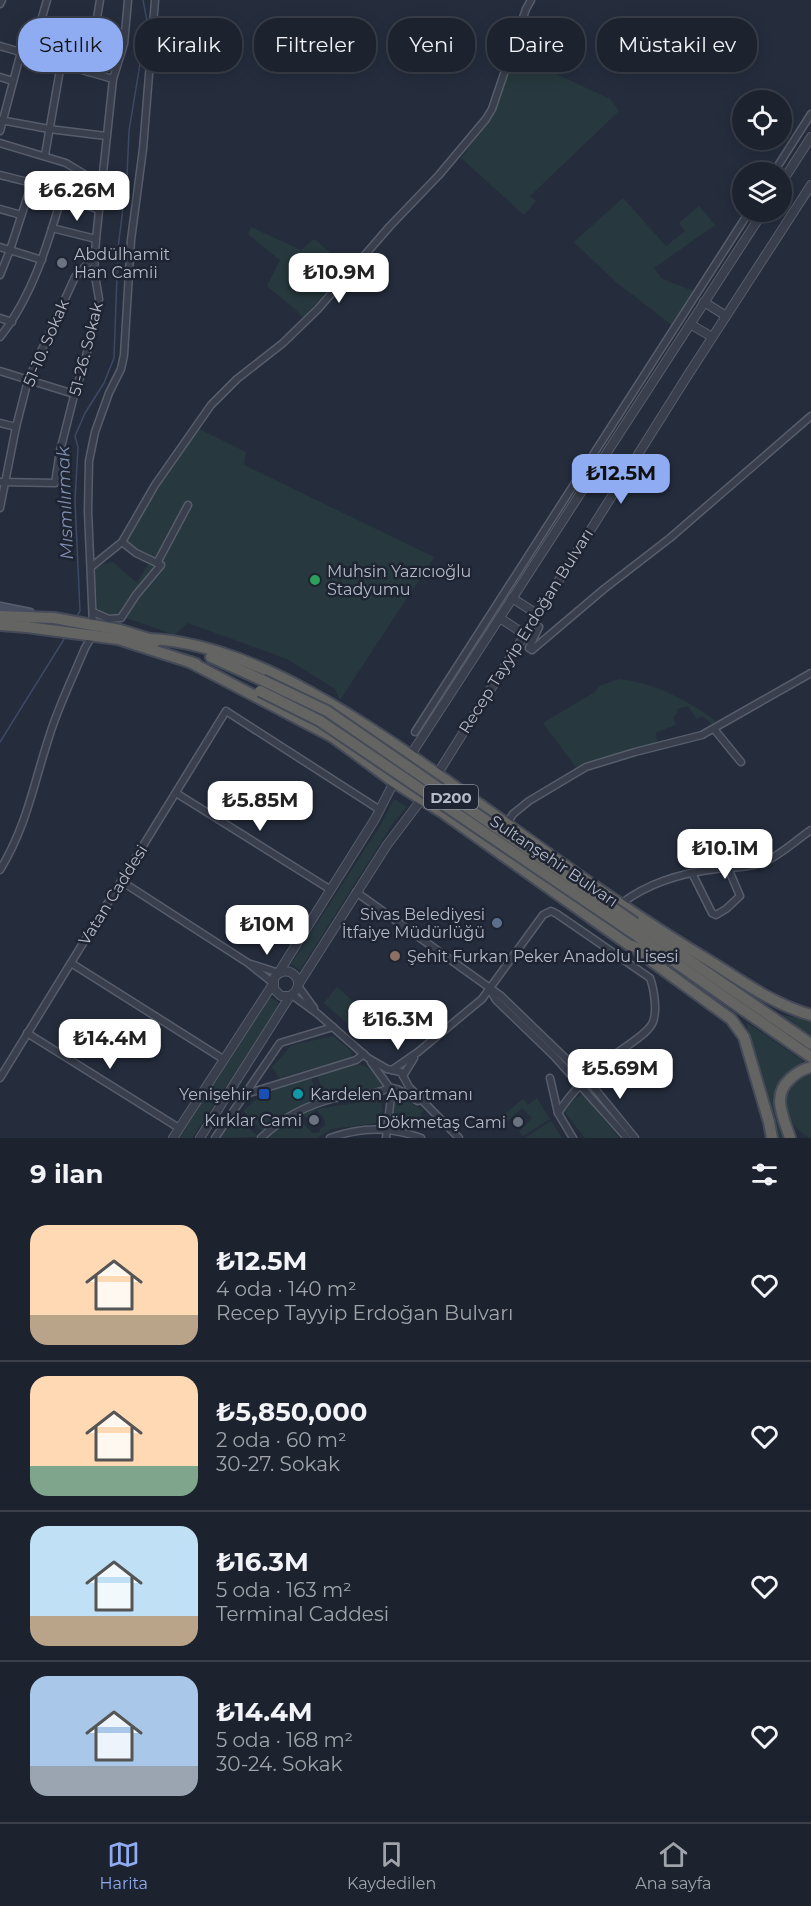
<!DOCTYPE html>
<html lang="tr">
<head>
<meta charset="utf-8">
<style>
  :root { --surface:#1c222e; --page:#252a36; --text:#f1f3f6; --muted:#a0a4aa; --line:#3a3f4a; --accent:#8facf3 }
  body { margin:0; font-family:Montserrat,sans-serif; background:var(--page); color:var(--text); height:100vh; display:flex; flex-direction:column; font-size:22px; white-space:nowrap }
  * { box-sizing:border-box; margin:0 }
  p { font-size:20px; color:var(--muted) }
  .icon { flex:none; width:33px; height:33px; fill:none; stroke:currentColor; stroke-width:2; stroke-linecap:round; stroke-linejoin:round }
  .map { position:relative; height:1138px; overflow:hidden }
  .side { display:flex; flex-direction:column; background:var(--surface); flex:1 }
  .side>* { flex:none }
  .guide { position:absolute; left:18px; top:18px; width:776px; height:54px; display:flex; gap:12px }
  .buttons { position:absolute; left:732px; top:90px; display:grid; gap:12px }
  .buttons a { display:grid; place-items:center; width:60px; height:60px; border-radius:50%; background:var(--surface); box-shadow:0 3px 15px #0003,0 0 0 2px var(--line); font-size:30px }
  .price { position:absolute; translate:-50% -51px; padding:0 14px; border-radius:12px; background:#fff; color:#222; font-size:20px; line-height:39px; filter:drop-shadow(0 2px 3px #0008) }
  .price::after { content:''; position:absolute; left:50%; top:36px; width:18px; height:14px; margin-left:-9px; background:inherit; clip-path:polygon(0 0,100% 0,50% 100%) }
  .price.on { background:var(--accent); color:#111 }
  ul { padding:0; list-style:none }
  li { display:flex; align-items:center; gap:18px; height:150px; padding:0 30px }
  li+li { border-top:2px solid var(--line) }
  li span { display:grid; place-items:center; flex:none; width:168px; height:120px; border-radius:18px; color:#555 }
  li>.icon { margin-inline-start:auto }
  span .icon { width:72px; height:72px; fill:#fffc; stroke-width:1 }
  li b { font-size:26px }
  h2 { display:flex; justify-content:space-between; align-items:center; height:72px; padding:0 30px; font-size:26px }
  .chip { padding:0 21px; border-radius:24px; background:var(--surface); box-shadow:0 3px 15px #0003,0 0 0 2px var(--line); font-size:21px; line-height:54px }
  .chip.on { background:var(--accent); color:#111 }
  .menu { display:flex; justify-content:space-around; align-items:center; height:84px; border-top:2px solid var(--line); background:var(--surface); font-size:16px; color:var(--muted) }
  .menu a { display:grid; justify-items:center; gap:3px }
  .menu .on { color:var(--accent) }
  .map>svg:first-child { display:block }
  .green { fill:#27393e }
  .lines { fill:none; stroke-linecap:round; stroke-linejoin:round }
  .stream { stroke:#3c4965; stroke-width:1.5 }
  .minor-casing { stroke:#575d6b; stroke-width:9 }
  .tertiary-casing { stroke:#575d6b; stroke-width:10 }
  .secondary-casing { stroke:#575d6b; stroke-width:11 }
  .trunk-casing { stroke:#444a58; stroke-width:14 }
  .minor { stroke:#393f4d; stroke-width:6 }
  .tertiary { stroke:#393f4d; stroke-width:8 }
  .secondary { stroke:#474e60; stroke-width:8 }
  .trunk { stroke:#646462; stroke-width:10 }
  .trunk-bridge-casing { stroke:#444a58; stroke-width:14; stroke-linecap:butt }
  .trunk-bridge { stroke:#646462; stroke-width:10 }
  .worship-dot { fill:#6b7280; stroke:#1e2432; stroke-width:2 }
  .leisure-dot { fill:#2e9e5b; stroke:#1e2432; stroke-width:2 }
  .service-dot { fill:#5c6f8a; stroke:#1e2432; stroke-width:2 }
  .education-dot { fill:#8d6e63; stroke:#1e2432; stroke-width:2 }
  .transit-dot { fill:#1a4fb4; stroke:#1e2432; stroke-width:2 }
  .culture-dot { fill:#0f9aa8; stroke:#1e2432; stroke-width:2 }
  .labels { text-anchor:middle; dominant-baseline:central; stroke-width:5; stroke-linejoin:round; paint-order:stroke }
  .shield { fill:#1e2432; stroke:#888d9b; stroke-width:1.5 }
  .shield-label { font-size:15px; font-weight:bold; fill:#b5bac8 }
  .poi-label { font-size:16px; fill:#b5bac8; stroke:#1e2432; text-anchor:start }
  .street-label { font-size:16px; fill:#b5bac8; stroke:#1e2432 }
  .water-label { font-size:18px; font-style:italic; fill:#7e8eae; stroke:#1e2432 }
</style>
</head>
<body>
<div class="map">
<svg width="811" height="1138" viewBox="0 0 811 1138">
  <rect width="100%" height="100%" fill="#252d3d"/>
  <!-- green -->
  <g class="green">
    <path d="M 513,54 L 610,99 L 619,111 L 530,196 L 536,201 L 524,215 L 461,158 L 496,111 Z"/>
    <path d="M 623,198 L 666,246 L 685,231 L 679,223 L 699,206 L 715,225 L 654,268 L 662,279 L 693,291 L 672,325 L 616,282 L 574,242 Z"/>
    <path d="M 251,227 L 301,250 L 314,239 L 348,267 L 303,318 L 295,309 L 267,286 L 280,260 L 248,234 Z"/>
    <path d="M 197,428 L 246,452 L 244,465 L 434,557 L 340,700 L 335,689 L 287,659 L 188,623 L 174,635 L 139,622 L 98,611 L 94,566 L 113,562 L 137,583 L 152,557 L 126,541 L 139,515 Z"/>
    <path d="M 619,679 C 657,684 685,699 716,721 L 712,724 L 702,716 L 697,719 L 688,706 L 677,709 L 677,713 L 673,717 L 676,725 L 656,732 L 657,743 L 576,767 L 543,723 L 595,692 L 599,686 Z"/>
    <path d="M 394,799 L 407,807 L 393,823 L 300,970 L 291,964 L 380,826 Z"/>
    <path d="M 337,987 L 364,1011 L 350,1026 L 324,1003 Z"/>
    <path d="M 270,997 L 279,1003 L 268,1022 L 192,1138 L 179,1138 Z"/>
    <path d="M 774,1013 L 811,1021 L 811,1037 Z"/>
    <path d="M 746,1022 L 802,1060 L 801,1064 L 783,1082 L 785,1138 L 777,1138 L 774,1119 Z"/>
    <path d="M 333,1036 L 352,1052 L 351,1057 L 279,1078 L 272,1067 L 292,1045 Z"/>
    <path d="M 356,1064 C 370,1066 379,1074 382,1088 L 379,1090 L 325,1097 L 317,1075 Z"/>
    <path d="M 811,1074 L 811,1138 L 809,1138 C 801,1132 793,1126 788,1117 C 777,1097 790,1077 811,1074 Z"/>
    <path d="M 310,1076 L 320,1100 C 299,1104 279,1118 264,1133 L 243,1111 C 262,1092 285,1084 310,1076 Z"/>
    <path d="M 582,1093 L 619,1138 L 585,1138 L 563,1110 Z"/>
    <path d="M 399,1097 L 423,1110 L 415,1131 L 391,1125 L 393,1100 Z"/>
    <path d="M 537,1098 L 550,1119 L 523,1136 L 519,1132 L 532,1118 L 522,1108 L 503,1125 L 501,1120 L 498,1119 L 523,1099 L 528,1105 Z"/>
    <path d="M 381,1099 L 384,1122 L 332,1129 L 317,1138 L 266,1138 L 279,1126 L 297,1117 L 312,1133 L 320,1132 L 319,1129 L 325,1126 L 324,1118 L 316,1110 L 306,1118 L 303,1113 L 311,1110 Z"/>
    <path d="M 236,1118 L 259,1137 L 219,1138 Z"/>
    <path d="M 551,1121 L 562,1138 L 525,1138 Z"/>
  </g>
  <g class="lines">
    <!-- stream -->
    <g class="stream">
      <path d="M 77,616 L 80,611 L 75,500 L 78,447 L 75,436 L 85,413 L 104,383 L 114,358 L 118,248 L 127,176 L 129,131 L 147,21 L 143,0"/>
      <path d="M 0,742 L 66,636"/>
    </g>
    <defs>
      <g id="minor">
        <path d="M 0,4 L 2,0"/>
        <path d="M 0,46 L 113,79"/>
        <path d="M 31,55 L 47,0"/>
        <path d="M 88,72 L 100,0"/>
        <path d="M 0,77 L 13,81"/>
        <path d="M 0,120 L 49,129 L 106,136"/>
        <path d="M 0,131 L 21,52"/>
        <path d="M 0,143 L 66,163 L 102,185"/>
        <path d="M 45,155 L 61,64"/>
        <path d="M 774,172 L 811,114"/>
        <path d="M 0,175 L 32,183 L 99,210"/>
        <path d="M 0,209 L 21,215"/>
        <path d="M 52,228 L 96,239"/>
        <path d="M 0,247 L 42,260"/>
        <path d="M 0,275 L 10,250 L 32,183"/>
        <path d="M 0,318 L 12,322"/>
        <path d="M 0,337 C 32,297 48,244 62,195"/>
        <path d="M 0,371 L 74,394"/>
        <path d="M 0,423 L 16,427"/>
        <path d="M 0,482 L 55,483 L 60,451 L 75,392 L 84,365 L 99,299 L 94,270 L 96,239 L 113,79 L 124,44 L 128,0"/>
        <path d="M 0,508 L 16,427 L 28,380 L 75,277 L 95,256"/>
        <path d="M 157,563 L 188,505"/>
        <path d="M 91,567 L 122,542 L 155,485 L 211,405 L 237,379 L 283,343 L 318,309 L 390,226 L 439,175 L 486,119 L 492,109 L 526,9 L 531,0"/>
        <path d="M 93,612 L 109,619 L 121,618 L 136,595 L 161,565 L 136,553 L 122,542"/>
        <path d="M 532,622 L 539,627 L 529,648 L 532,650 L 604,589 L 670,538 L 811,416"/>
        <path d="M 93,626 L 88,511 L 89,461 L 95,432 L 109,393 L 121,369 L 124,355 L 131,240 L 143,149 L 155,0"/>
        <path d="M 714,729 L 741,762"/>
        <path d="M 415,732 L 749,212"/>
        <path d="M 176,793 L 331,890"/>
        <path d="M 507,824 L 513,814 L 529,801 L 586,767 L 635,752 L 702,735 L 811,673"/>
        <path d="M 0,870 C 27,825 33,786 49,737 C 58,707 73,677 85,648 L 92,636"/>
        <path d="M 692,873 L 712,913 L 716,915 L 726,909 L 740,896 L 728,868"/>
        <path d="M 121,881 L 248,963 L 273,983"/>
        <path d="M 356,892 L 501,996 L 587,1079 L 635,1138"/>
        <path d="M 622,903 C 650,882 681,873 716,869 C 732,867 750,868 766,861 C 782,854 796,840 811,830"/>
        <path d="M 71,963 L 223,1059"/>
        <path d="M 251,964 L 279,973"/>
        <path d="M 298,986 L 314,1008"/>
        <path d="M 489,988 L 496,1000 L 554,1056 L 627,1138"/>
        <path d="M 292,995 L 318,1014 L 368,1058 L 387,1069 L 401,1072 L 409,1087 L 459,1138"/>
        <path d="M 27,1033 L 179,1128"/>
        <path d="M 371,1062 L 389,1087 L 397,1089 L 418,1101"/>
        <path d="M 392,1070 L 418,1052 L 482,999 L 543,915 L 551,911 L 557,914 L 650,978 C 654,989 658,1013 652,1024 C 646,1035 623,1048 613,1056 C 592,1072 572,1091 558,1113"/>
        <path d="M 403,1076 L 414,1058"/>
        <path d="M 0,1078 L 226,711 L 380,810"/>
        <path d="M 550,1078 L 558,1113 L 573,1138"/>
        <path d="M 246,1094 L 356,1060 L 364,1054"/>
        <path d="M 215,1138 L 280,1043 L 333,1027"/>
        <path d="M 261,1138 C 282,1118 307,1105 335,1098 C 349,1095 379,1096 389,1087"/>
        <path d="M 330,1138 C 360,1127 390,1126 421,1138"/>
        <path d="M 386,1138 L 392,1089"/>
      </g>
      <g id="tertiary">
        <path d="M 782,182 L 811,137"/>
        <path d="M 704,302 L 726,316"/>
        <path d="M 690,324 L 712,337"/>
        <path d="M 512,598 L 537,614"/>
        <path d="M 500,618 L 524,634"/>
        <path d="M 279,972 L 375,819 L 394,782 L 410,756 L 763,212"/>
        <path d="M 298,985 L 387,845 L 421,800 L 686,378 L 811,185"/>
        <path d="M 173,1138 L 273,984"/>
        <path d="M 200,1138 L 290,996 C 310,983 288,960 274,978 L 274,989 L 281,996 L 290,996"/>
      </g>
      <path id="secondary" d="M 0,607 L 30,613"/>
      <g id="trunk">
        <path d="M 0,616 L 54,618 L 120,630 L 156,641"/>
        <path d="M 0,625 L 27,627 L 118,639 L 196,664"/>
        <path d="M 149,639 C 262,643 392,742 482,806 C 554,858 627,911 703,957 C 738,978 771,1004 811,1015"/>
        <path d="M 211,657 L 262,680"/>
        <path d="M 190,662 L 333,737 L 394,782 L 442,812 L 629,945 L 672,960"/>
        <path d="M 635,923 L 811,1044"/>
        <path d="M 630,931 L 811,1057"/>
        <path d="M 639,952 L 731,1019 L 744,1037 L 769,1122 L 772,1138"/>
        <path d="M 790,1138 C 784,1118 771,1096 790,1079 C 796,1073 803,1069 811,1067"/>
      </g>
    </defs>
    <!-- minor casing -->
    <use href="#minor" class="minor-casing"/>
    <!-- tertiary casing -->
    <use href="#tertiary" class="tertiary-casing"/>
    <!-- secondary casing -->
    <use href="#secondary" class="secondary-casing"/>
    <!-- trunk casing -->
    <use href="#trunk" class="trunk-casing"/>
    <!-- minor -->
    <use href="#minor" class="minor"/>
    <!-- tertiary -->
    <use href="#tertiary" class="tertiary"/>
    <!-- secondary -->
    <use href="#secondary" class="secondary"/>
    <!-- trunk -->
    <use href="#trunk" class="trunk"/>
    <defs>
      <g id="trunk-bridge">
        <path d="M 262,680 L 327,711 L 635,923"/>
        <path d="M 260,691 L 320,721 L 630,931"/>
      </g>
    </defs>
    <!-- trunk-bridge casing -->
    <use href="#trunk-bridge" class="trunk-bridge-casing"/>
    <!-- trunk-bridge -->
    <use href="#trunk-bridge" class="trunk-bridge"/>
  </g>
  <!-- markers -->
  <g class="worship-dot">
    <circle cx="62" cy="263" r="6"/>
    <circle cx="314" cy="1120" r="6"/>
    <circle cx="518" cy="1122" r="6"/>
  </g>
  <circle class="leisure-dot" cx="315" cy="580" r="6"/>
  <circle class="service-dot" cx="497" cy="923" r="6"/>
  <circle class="education-dot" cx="395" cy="956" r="6"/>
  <rect class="transit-dot" x="258" y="1088" width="12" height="12" rx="3"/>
  <circle class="culture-dot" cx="298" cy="1094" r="6"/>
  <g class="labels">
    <!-- shield labels -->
    <rect class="shield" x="424" y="785" width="54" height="24" rx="4.5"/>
    <g class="shield-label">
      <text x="451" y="797">D200</text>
    </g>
    <!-- poi labels -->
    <g class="poi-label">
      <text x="74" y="254">Abdülhamit<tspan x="74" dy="18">Han Camii</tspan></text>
      <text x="327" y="571">Muhsin Yazıcıoğlu<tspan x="327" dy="18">Stadyumu</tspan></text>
      <text x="485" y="914" text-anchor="end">Sivas Belediyesi<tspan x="485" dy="18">İtfaiye Müdürlüğü</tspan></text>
      <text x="407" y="956">Şehit Furkan Peker Anadolu Lisesi</text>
      <text x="252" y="1094" text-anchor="end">Yenişehir</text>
      <text x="310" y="1094">Kardelen Apartmanı</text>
      <text x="302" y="1120" text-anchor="end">Kırklar Cami</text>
      <text x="506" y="1122" text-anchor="end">Dökmetaş Cami</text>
    </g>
    <!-- street labels -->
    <g class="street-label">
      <text transform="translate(46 343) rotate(-67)">51-10. Sokak</text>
      <text transform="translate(86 349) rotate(-76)">51-26. Sokak</text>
      <text transform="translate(526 631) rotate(-58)">Recep Tayyip Erdoğan Bulvarı</text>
      <text transform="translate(554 861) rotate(34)">Sultanşehir Bulvarı</text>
      <text transform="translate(113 895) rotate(-58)">Vatan Caddesi</text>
    </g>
    <!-- water labels -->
    <g class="water-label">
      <text transform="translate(65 503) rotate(-92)">Mısmılırmak</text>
    </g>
  </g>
</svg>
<div class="buttons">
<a><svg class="icon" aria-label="locate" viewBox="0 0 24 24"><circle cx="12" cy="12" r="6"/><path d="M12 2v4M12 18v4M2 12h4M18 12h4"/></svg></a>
<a><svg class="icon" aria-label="layers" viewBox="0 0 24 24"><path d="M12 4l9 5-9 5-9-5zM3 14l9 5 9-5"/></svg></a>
</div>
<b class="price" style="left:77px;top:222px">₺6.26M</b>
<b class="price" style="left:339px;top:304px">₺10.9M</b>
<b class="price on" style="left:621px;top:505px">₺12.5M</b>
<b class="price" style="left:260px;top:832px">₺5.85M</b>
<b class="price" style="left:725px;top:880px">₺10.1M</b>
<b class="price" style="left:267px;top:956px">₺10M</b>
<b class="price" style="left:398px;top:1051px">₺16.3M</b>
<b class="price" style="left:110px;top:1070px">₺14.4M</b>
<b class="price" style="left:620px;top:1100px">₺5.69M</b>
<div class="guide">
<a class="chip on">Satılık</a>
<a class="chip">Kiralık</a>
<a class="chip">Filtreler</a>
<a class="chip">Yeni</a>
<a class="chip">Daire</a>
<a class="chip">Müstakil ev</a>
</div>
</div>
<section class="side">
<h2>9 ilan<svg class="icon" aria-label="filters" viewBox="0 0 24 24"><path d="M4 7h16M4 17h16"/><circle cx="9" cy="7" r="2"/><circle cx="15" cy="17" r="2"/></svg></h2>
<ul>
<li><span style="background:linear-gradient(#ffd9b3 75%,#b9a48a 0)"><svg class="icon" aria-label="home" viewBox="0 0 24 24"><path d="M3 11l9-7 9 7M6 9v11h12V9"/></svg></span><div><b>₺12.5M</b><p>4 oda · 140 m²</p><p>Recep Tayyip Erdoğan Bulvarı</p></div><svg class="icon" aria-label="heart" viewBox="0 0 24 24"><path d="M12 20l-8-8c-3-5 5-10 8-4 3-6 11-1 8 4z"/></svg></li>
<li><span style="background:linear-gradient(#ffd9b3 75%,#7fa58c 0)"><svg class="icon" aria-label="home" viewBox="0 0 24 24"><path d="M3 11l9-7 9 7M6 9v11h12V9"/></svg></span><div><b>₺5,850,000</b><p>2 oda · 60 m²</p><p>30-27. Sokak</p></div><svg class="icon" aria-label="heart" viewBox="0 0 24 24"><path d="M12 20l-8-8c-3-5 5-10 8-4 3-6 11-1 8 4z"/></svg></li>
<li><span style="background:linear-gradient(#bfe0f5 75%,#b9a48a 0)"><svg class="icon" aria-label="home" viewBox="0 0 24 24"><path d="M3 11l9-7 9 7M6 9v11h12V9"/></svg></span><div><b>₺16.3M</b><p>5 oda · 163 m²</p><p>Terminal Caddesi</p></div><svg class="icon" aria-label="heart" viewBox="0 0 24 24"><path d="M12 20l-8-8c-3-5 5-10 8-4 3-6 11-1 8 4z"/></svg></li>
<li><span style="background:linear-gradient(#a9c7e8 75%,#9aa5b1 0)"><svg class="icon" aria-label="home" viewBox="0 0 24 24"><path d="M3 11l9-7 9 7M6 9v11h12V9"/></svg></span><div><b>₺14.4M</b><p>5 oda · 168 m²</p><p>30-24. Sokak</p></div><svg class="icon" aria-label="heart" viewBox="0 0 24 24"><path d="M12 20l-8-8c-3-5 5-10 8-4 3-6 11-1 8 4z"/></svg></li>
</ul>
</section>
<nav class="menu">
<a class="on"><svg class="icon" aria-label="map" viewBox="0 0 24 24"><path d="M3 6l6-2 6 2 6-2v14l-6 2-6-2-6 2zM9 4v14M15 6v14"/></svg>Harita</a>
<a><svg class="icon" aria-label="saved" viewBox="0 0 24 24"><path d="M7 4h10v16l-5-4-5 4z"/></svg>Kaydedilen</a>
<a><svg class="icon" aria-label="home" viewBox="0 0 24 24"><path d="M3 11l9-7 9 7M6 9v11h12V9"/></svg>Ana sayfa</a>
</nav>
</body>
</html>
